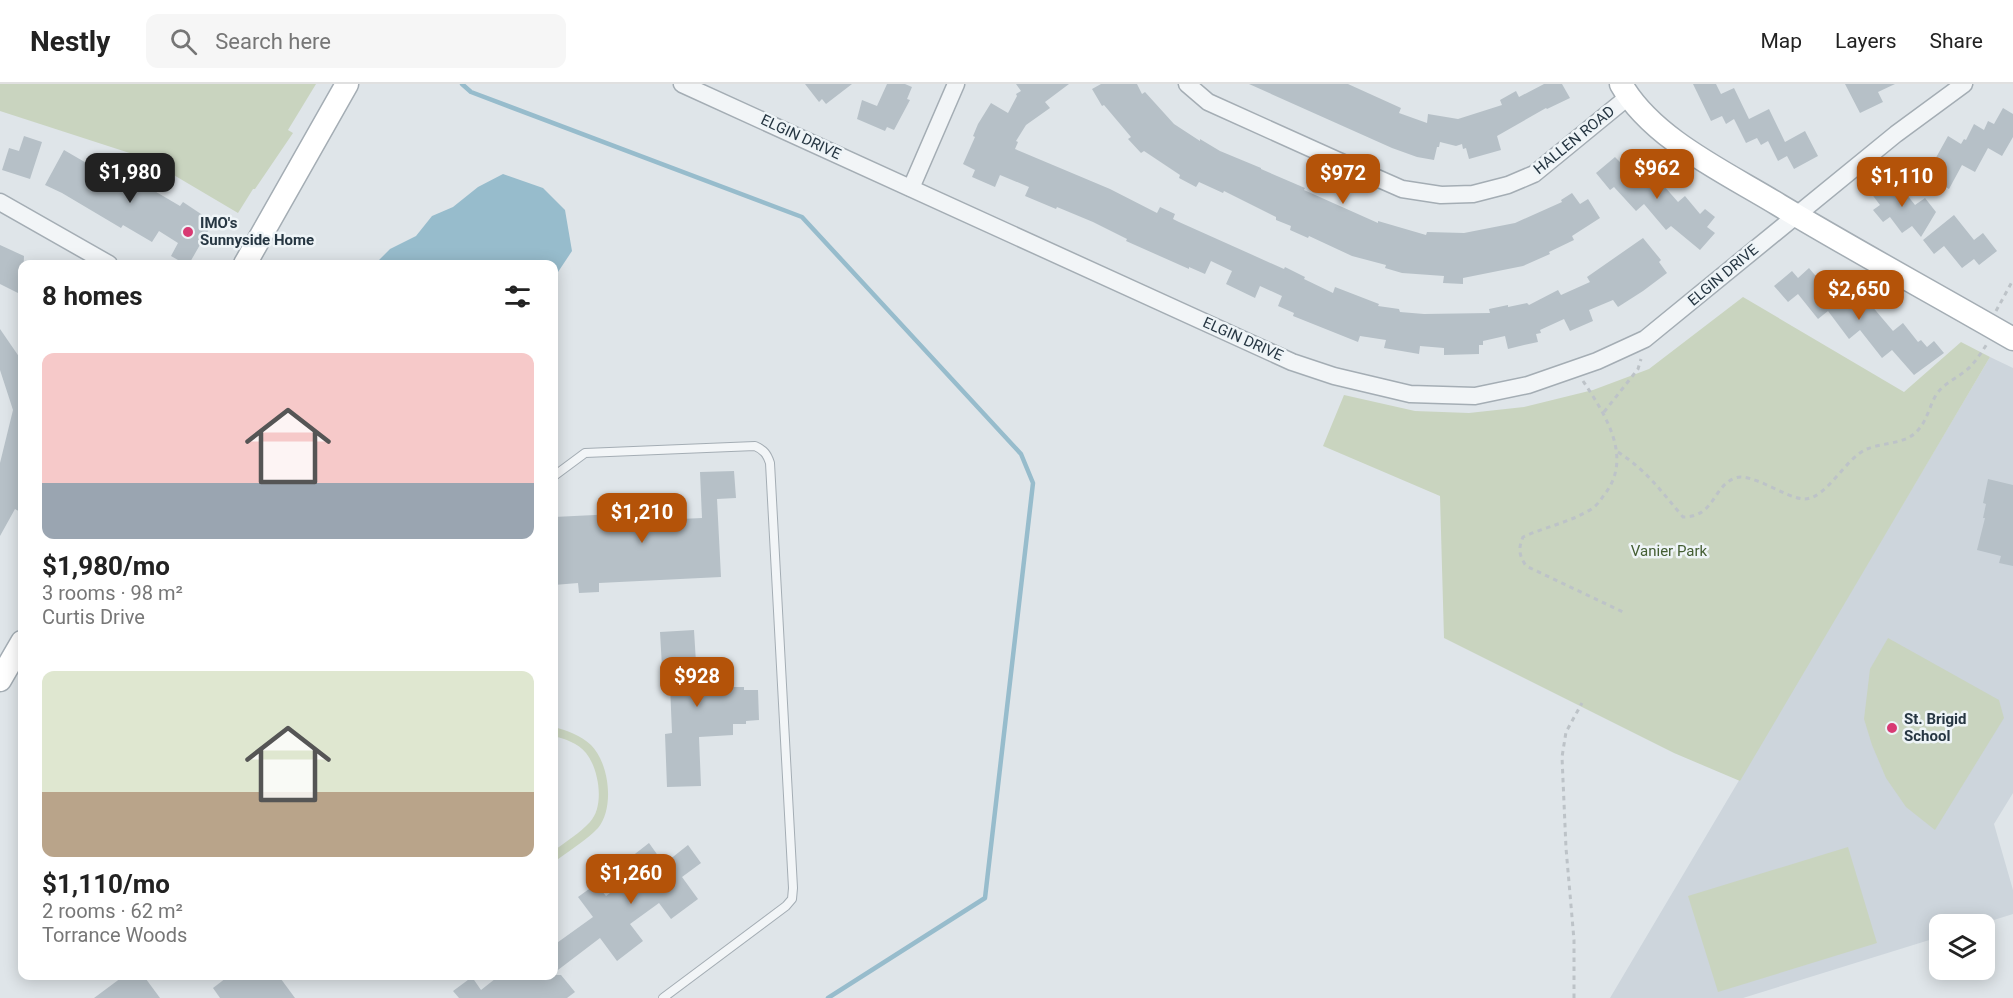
<!DOCTYPE html>
<html lang="en">
<head>
<meta charset="utf-8">
<style>
  :root { --surface:#fff; --page:#f6f6f6; --text:#222; --muted:#767676; --line:#e0e0e0; --accent:#b45309 }
  body { margin:0; font-family:Roboto,sans-serif; background:var(--page); color:var(--text); height:100vh; display:flex; flex-direction:column; font-size:22px; white-space:nowrap }
  * { box-sizing:border-box; margin:0 }
  p { font-size:20px; color:var(--muted) }
  .icon { flex:none; width:33px; height:33px; fill:none; stroke:currentColor; stroke-width:2; stroke-linecap:round; stroke-linejoin:round }
  .map { position:relative; flex:1; overflow:hidden }
  .side { position:absolute; left:18px; top:176px; width:540px; height:720px; display:flex; flex-direction:column; background:var(--surface); border-radius:12px; box-shadow:0 3px 15px #0003 }
  .side>* { flex:none }
  .fabs { position:absolute; left:1929px; top:830px; display:grid; gap:12px }
  .fabs a { display:grid; place-items:center; width:66px; height:66px; border-radius:12px; background:var(--surface); box-shadow:0 3px 15px #0003; font-size:30px }
  .price { position:absolute; translate:-50% -51px; padding:0 14px; border-radius:12px; background:var(--accent); color:#fff; font-size:20px; line-height:39px; filter:drop-shadow(0 2px 3px #0008) }
  .price::after { content:''; position:absolute; left:50%; top:36px; width:18px; height:14px; margin-left:-9px; background:inherit; clip-path:polygon(0 0,100% 0,50% 100%) }
  .price.active { background:#222; color:#fff }
  ul { padding:0; list-style:none }
  li { display:grid; align-content:center; gap:12px; height:318px; padding:0 24px }
  li span { display:grid; place-items:center; height:186px; border-radius:12px; color:#555 }
  li>.icon { margin-inline-start:auto }
  span .icon { width:108px; height:108px; fill:#fffc; stroke-width:1 }
  li b { font-size:26px }
  h2 { display:flex; justify-content:space-between; align-items:center; height:72px; padding:0 24px; font-size:26px }
  header { display:flex; align-items:center; gap:36px; box-sizing:border-box; height:84px; padding:0 30px; background:var(--surface); border-bottom:2px solid var(--line) }
  header strong { font-size:28px }
  nav { display:flex; gap:33px; margin-inline-start:auto; font-size:21px }
  .search { width:420px; height:54px; background:var(--page); display:flex; align-items:center; gap:15px; box-sizing:border-box; padding:0 21px; border-radius:12px; color:var(--muted); font-size:22px }
  .map>svg:first-child { display:block }
  .built { fill:#cdd5dc }
  .green { fill:#c9d4bf }
  .water { fill:#97bccc }
  .lines { fill:none; stroke-linecap:round; stroke-linejoin:round }
  .stream { stroke:#97bccc; stroke-width:4.5 }
  .building { fill:#b6c0c7 }
  .lane-casing { stroke:#a4adb4; stroke-width:10 }
  .street-casing { stroke:#a4adb4; stroke-width:19 }
  .secondary-casing { stroke:#a4adb4; stroke-width:25 }
  .path { stroke:#bdc3c8; stroke-width:3; stroke-dasharray:4.5 4.5; stroke-linecap:butt }
  .lane { stroke:#f2f5f7; stroke-width:8 }
  .street { stroke:#f2f5f7; stroke-width:16 }
  .secondary { stroke:#fff; stroke-width:22 }
  .poi-dot { fill:#d83a73; stroke:#eef4f7; stroke-width:2 }
  .labels { text-anchor:middle; dominant-baseline:central; stroke-width:5; stroke-linejoin:round; paint-order:stroke }
  .street-label { font-size:15px; fill:#263642; stroke:#eef4f7 }
  .poi-label { font-size:15px; font-weight:bold; fill:#263642; stroke:#eef4f7; text-anchor:start }
  .park-label { font-size:15px; fill:#445e33; stroke:#eef4f7 }
</style>
</head>
<body>
<header>
<strong>Nestly</strong>
<div class="search"><svg class="icon" aria-label="search" viewBox="0 0 24 24"><circle cx="10" cy="10" r="6"/><path d="M15 15l6 6"/></svg>Search here</div>
<nav><a>Map</a><a>Layers</a><a>Share</a></nav>
</header>
<div class="map">
<svg width="2013" height="914" viewBox="0 0 2013 914">
  <rect width="100%" height="100%" fill="#dfe5e9"/>
  <!-- built -->
  <path class="built" d="M 1990,273 L 2013,284 L 2013,709 L 1994,740 L 2013,806 L 2013,830 L 1981,840 L 1940,840 L 1939,853 L 1743,914 L 1610,914 Z"/>
  <!-- green -->
  <g class="green">
    <path d="M 0,0 L 316,0 L 288,46 L 293,49 L 255,105 L 253,105 L 238,129 L 145,74 L 0,27 Z"/>
    <path d="M 1743,213 L 1904,308 L 1961,258 L 1990,273 L 1740,697 L 1674,669 L 1444,554 L 1440,412 L 1323,362 L 1344,311 L 1415,327 L 1469,329 L 1524,323 L 1593,306 L 1649,285 Z"/>
    <path d="M 1888,554 L 1999,616 L 2004,634 L 1935,746 L 1906,723 L 1886,694 L 1872,661 L 1864,635 L 1870,585 Z"/>
    <path d="M 554,643 C 568,647 580,651 591,661 C 609,679 615,723 598,744 C 588,755 566,769 554,778 L 554,767 C 565,758 580,749 590,738 C 605,722 599,685 586,669 C 578,659 565,655 554,652 Z"/>
    <path d="M 1848,763 L 1877,859 L 1718,908 L 1688,812 Z"/>
  </g>
  <!-- water -->
  <path class="water" d="M 503,90 L 543,104 L 565,126 L 572,167 L 554,194 L 554,180 L 375,180 L 390,165 L 416,152 L 432,132 L 453,123 L 478,103 Z"/>
  <g class="lines">
    <!-- stream -->
    <path class="stream" d="M 462,0 L 471,8 L 802,133 L 1021,370 L 1033,399 L 985,814 L 828,914"/>
  </g>
  <!-- building -->
  <g class="building">
    <path d="M 805,0 L 852,0 L 826,20 L 822,15 L 819,18 Z"/>
    <path d="M 887,0 L 905,0 L 912,3 L 907,15 L 910,16 L 894,46 L 887,43 L 885,47 L 857,35 L 862,16 L 877,22 Z"/>
    <path d="M 1016,0 L 1069,0 L 1045,18 L 1050,24 L 1026,41 L 1016,57 L 1018,58 L 1015,65 L 1110,105 L 1157,129 L 1160,123 L 1175,130 L 1173,135 L 1179,138 L 1284,185 L 1285,183 L 1305,193 L 1304,195 L 1333,209 L 1335,203 L 1379,220 L 1378,222 L 1399,225 L 1400,228 L 1424,230 L 1490,229 L 1489,225 L 1508,221 L 1508,223 L 1527,219 L 1529,221 L 1558,206 L 1561,211 L 1590,198 L 1587,193 L 1643,154 L 1661,176 L 1659,178 L 1667,189 L 1643,207 L 1618,223 L 1613,216 L 1589,226 L 1593,237 L 1570,247 L 1564,235 L 1540,246 L 1541,249 L 1536,250 L 1538,258 L 1524,261 L 1508,265 L 1505,252 L 1483,257 L 1483,261 L 1479,261 L 1479,270 L 1444,271 L 1444,264 L 1420,262 L 1419,270 L 1384,264 L 1386,256 L 1360,252 L 1358,258 L 1293,232 L 1294,229 L 1278,222 L 1282,212 L 1260,202 L 1255,214 L 1226,200 L 1232,187 L 1211,177 L 1205,190 L 1189,183 L 1189,185 L 1126,157 L 1127,155 L 1093,138 L 1057,123 L 1056,125 L 1025,112 L 1029,103 L 1000,91 L 995,103 L 972,93 L 975,86 L 963,80 L 975,53 L 973,52 L 978,40 L 991,19 L 1008,29 L 1017,12 L 1016,10 L 1021,7 Z"/>
    <path d="M 1101,0 L 1137,0 L 1142,10 L 1145,8 L 1174,40 L 1200,57 L 1200,55 L 1220,67 L 1261,84 L 1261,85 L 1305,104 L 1304,106 L 1378,139 L 1378,137 L 1426,151 L 1427,148 L 1464,149 L 1515,139 L 1562,118 L 1561,116 L 1572,109 L 1580,120 L 1588,115 L 1600,134 L 1572,152 L 1574,156 L 1549,168 L 1550,170 L 1523,182 L 1463,194 L 1463,200 L 1443,199 L 1444,192 L 1402,189 L 1385,184 L 1386,181 L 1352,172 L 1309,152 L 1308,154 L 1290,146 L 1291,142 L 1276,136 L 1276,133 L 1224,107 L 1223,109 L 1199,98 L 1196,103 L 1179,94 L 1180,91 L 1144,67 L 1141,69 L 1128,55 L 1131,53 L 1104,21 L 1102,22 L 1092,5 Z"/>
    <path d="M 1249,0 L 1348,0 L 1401,24 L 1399,29 L 1427,39 L 1428,30 L 1458,35 L 1502,21 L 1500,16 L 1516,7 L 1519,13 L 1544,0 L 1562,0 L 1570,14 L 1547,25 L 1546,24 L 1497,52 L 1501,66 L 1469,75 L 1466,64 L 1463,65 L 1462,60 L 1456,62 L 1440,58 L 1439,63 L 1437,63 L 1434,76 L 1417,73 L 1392,64 Z"/>
    <path d="M 1693,0 L 1716,0 L 1721,10 L 1734,4 L 1749,35 L 1769,25 L 1785,58 L 1805,47 L 1818,72 L 1794,85 L 1787,72 L 1778,77 L 1768,57 L 1761,61 L 1757,54 L 1746,59 L 1734,35 L 1726,40 L 1722,32 L 1711,37 Z"/>
    <path d="M 1845,0 L 1895,0 L 1878,8 L 1883,18 L 1860,29 Z"/>
    <path d="M 2003,24 L 2013,30 L 2013,53 L 2002,72 L 1988,64 L 1975,88 L 1962,81 L 1949,105 L 1915,85 L 1922,73 L 1933,79 L 1948,52 L 1961,60 L 1964,55 L 1966,56 L 1974,40 L 1984,46 L 1988,37 L 1994,40 Z"/>
    <path d="M 24,52 L 42,58 L 30,95 L 2,86 L 9,64 L 19,67 Z"/>
    <path d="M 64,66 L 95,84 L 101,76 L 130,93 L 131,90 L 147,100 L 146,102 L 180,122 L 183,118 L 213,138 L 189,180 L 185,180 L 171,172 L 178,159 L 159,147 L 152,158 L 123,141 L 121,144 L 62,109 L 45,101 Z"/>
    <path d="M 1630,69 L 1653,96 L 1656,93 L 1678,118 L 1685,112 L 1700,130 L 1705,125 L 1715,133 L 1707,143 L 1715,149 L 1700,166 L 1671,142 L 1666,146 L 1644,120 L 1636,127 L 1614,103 L 1610,106 L 1596,89 L 1615,73 L 1620,78 Z"/>
    <path d="M 1892,92 L 1915,121 L 1925,114 L 1936,128 L 1921,153 L 1912,142 L 1902,149 L 1890,133 L 1883,138 L 1873,126 L 1880,121 L 1871,109 Z"/>
    <path d="M 1954,131 L 1974,156 L 1983,149 L 1997,167 L 1979,181 L 1974,175 L 1962,184 L 1944,162 L 1934,170 L 1923,156 Z"/>
    <path d="M 0,161 L 24,172 L 22,211 L 0,200 Z"/>
    <path d="M 1809,184 L 1830,209 L 1839,202 L 1861,229 L 1871,221 L 1893,247 L 1903,239 L 1918,258 L 1921,256 L 1927,263 L 1934,257 L 1944,269 L 1914,291 L 1892,266 L 1882,274 L 1860,246 L 1849,255 L 1828,227 L 1818,235 L 1798,210 L 1788,218 L 1774,202 L 1792,187 L 1798,194 Z"/>
    <path d="M 0,245 L 22,277 L 22,429 L 15,425 L 0,452 L 0,379 L 13,326 L 0,286 Z"/>
    <path d="M 734,387 L 736,414 L 717,415 L 721,493 L 599,499 L 599,508 L 579,509 L 578,499 L 554,501 L 554,433 L 615,430 L 615,438 L 702,434 L 700,388 Z"/>
    <path d="M 1988,395 L 2013,401 L 2013,482 L 1999,479 L 2001,472 L 1977,466 L 1985,434 L 1983,434 L 1986,420 L 1983,419 Z"/>
    <path d="M 694,546 L 697,595 L 730,593 L 731,603 L 744,603 L 744,606 L 758,606 L 759,636 L 746,637 L 746,640 L 733,640 L 733,651 L 699,653 L 701,702 L 667,703 L 665,650 L 672,649 L 670,601 L 663,601 L 660,548 Z"/>
    <path d="M 649,759 L 664,780 L 688,761 L 701,779 L 682,793 L 698,815 L 671,835 L 659,819 L 630,840 L 643,857 L 617,877 L 600,854 L 554,889 L 554,861 L 593,833 L 578,813 L 596,800 L 606,812 L 641,786 L 631,773 Z"/>
    <path d="M 125,891 L 143,891 L 160,914 L 94,914 Z"/>
    <path d="M 230,891 L 278,891 L 295,914 L 220,914 L 213,904 Z"/>
    <path d="M 500,891 L 561,891 L 575,908 L 567,914 L 459,914 L 453,907 L 472,893 L 481,906 Z"/>
  </g>
  <g class="lines">
    <defs>
      <path id="lane" d="M 554,392 L 585,369 L 755,362 C 764,366 767,370 770,379 L 793,804 L 792,815 L 786,822 L 663,914"/>
      <g id="street">
        <path d="M 682,0 L 1292,278 L 1334,292 L 1410,310 L 1475,312 L 1528,301 L 1597,277 L 1645,255 L 1896,50 L 1964,0"/>
        <path d="M 1187,0 L 1208,18 L 1361,87 L 1402,105 L 1441,111 L 1473,110 L 1508,101 L 1534,90 L 1628,13"/>
        <path d="M 911,104 L 956,0"/>
        <path d="M 0,118 L 109,180"/>
      </g>
      <g id="secondary">
        <path d="M 1621,0 C 1652,55 1727,89 1779,121 C 1856,167 1935,210 2013,255"/>
        <path d="M 245,180 L 347,0"/>
        <path d="M 0,596 L 22,558"/>
      </g>
    </defs>
    <!-- lane casing -->
    <use href="#lane" class="lane-casing"/>
    <!-- street casing -->
    <use href="#street" class="street-casing"/>
    <!-- secondary casing -->
    <use href="#secondary" class="secondary-casing"/>
    <!-- path -->
    <g class="path">
      <path d="M 1996,227 L 2013,196"/>
      <path d="M 1583,297 C 1605,330 1634,374 1604,411 C 1600,417 1595,424 1588,427 C 1567,439 1545,443 1523,453 C 1518,465 1519,471 1526,482 L 1623,528"/>
      <path d="M 1604,328 L 1638,285 L 1641,275"/>
      <path d="M 1618,368 C 1647,387 1661,407 1683,433 C 1715,433 1712,403 1735,394 C 1752,388 1785,414 1804,415 C 1827,415 1845,374 1867,365 C 1881,359 1902,360 1914,350 C 1927,339 1928,325 1936,311 C 1943,300 1954,296 1964,288 C 1974,281 1980,270 1987,260"/>
      <path d="M 1574,914 L 1574,856 L 1566,764 L 1562,673 L 1566,648 L 1582,619"/>
    </g>
    <!-- lane -->
    <use href="#lane" class="lane"/>
    <!-- street -->
    <use href="#street" class="street"/>
    <!-- secondary -->
    <use href="#secondary" class="secondary"/>
  </g>
  <!-- markers -->
  <g class="poi-dot">
    <circle cx="188" cy="148" r="6"/>
    <circle cx="1892" cy="644" r="6"/>
  </g>
  <g class="labels">
    <!-- street labels -->
    <g class="street-label">
      <text transform="translate(801 53) rotate(25)">ELGIN DRIVE</text>
      <text transform="translate(1574 56) rotate(-39)">HALLEN ROAD</text>
      <text transform="translate(1723 191) rotate(-40)">ELGIN DRIVE</text>
      <text transform="translate(1243 255) rotate(24)">ELGIN DRIVE</text>
    </g>
    <!-- poi labels -->
    <g class="poi-label">
      <text x="200" y="139">IMO's<tspan x="200" dy="17">Sunnyside Home</tspan></text>
      <text x="1904" y="635">St. Brigid<tspan x="1904" dy="17">School</tspan></text>
    </g>
    <!-- park labels -->
    <g class="park-label">
      <text x="1669" y="467">Vanier Park</text>
    </g>
  </g>
</svg>
<div class="fabs">
<a><svg class="icon" aria-label="layers" viewBox="0 0 24 24"><path d="M12 4l9 5-9 5-9-5zM3 14l9 5 9-5"/></svg></a>
</div>
<b class="price" style="left:1657px;top:116px">$962</b>
<b class="price active" style="left:130px;top:120px">$1,980</b>
<b class="price" style="left:1343px;top:121px">$972</b>
<b class="price" style="left:1902px;top:124px">$1,110</b>
<b class="price" style="left:1859px;top:237px">$2,650</b>
<b class="price" style="left:642px;top:460px">$1,210</b>
<b class="price" style="left:697px;top:624px">$928</b>
<b class="price" style="left:631px;top:821px">$1,260</b>
<section class="side">
<h2>8 homes<svg class="icon" aria-label="filters" viewBox="0 0 24 24"><path d="M4 7h16M4 17h16"/><circle cx="9" cy="7" r="2"/><circle cx="15" cy="17" r="2"/></svg></h2>
<ul>
<li><span style="background:linear-gradient(#f6c9c9 70%,#9aa5b1 0)"><svg class="icon" aria-label="home" viewBox="0 0 24 24"><path d="M3 11l9-7 9 7M6 9v11h12V9"/></svg></span><div><b>$1,980/mo</b><p>3 rooms · 98 m²</p><p>Curtis Drive</p></div></li>
<li><span style="background:linear-gradient(#dfe7d0 65%,#b9a48a 0)"><svg class="icon" aria-label="home" viewBox="0 0 24 24"><path d="M3 11l9-7 9 7M6 9v11h12V9"/></svg></span><div><b>$1,110/mo</b><p>2 rooms · 62 m²</p><p>Torrance Woods</p></div></li>
</ul>
</section>
</div>
</body>
</html>
